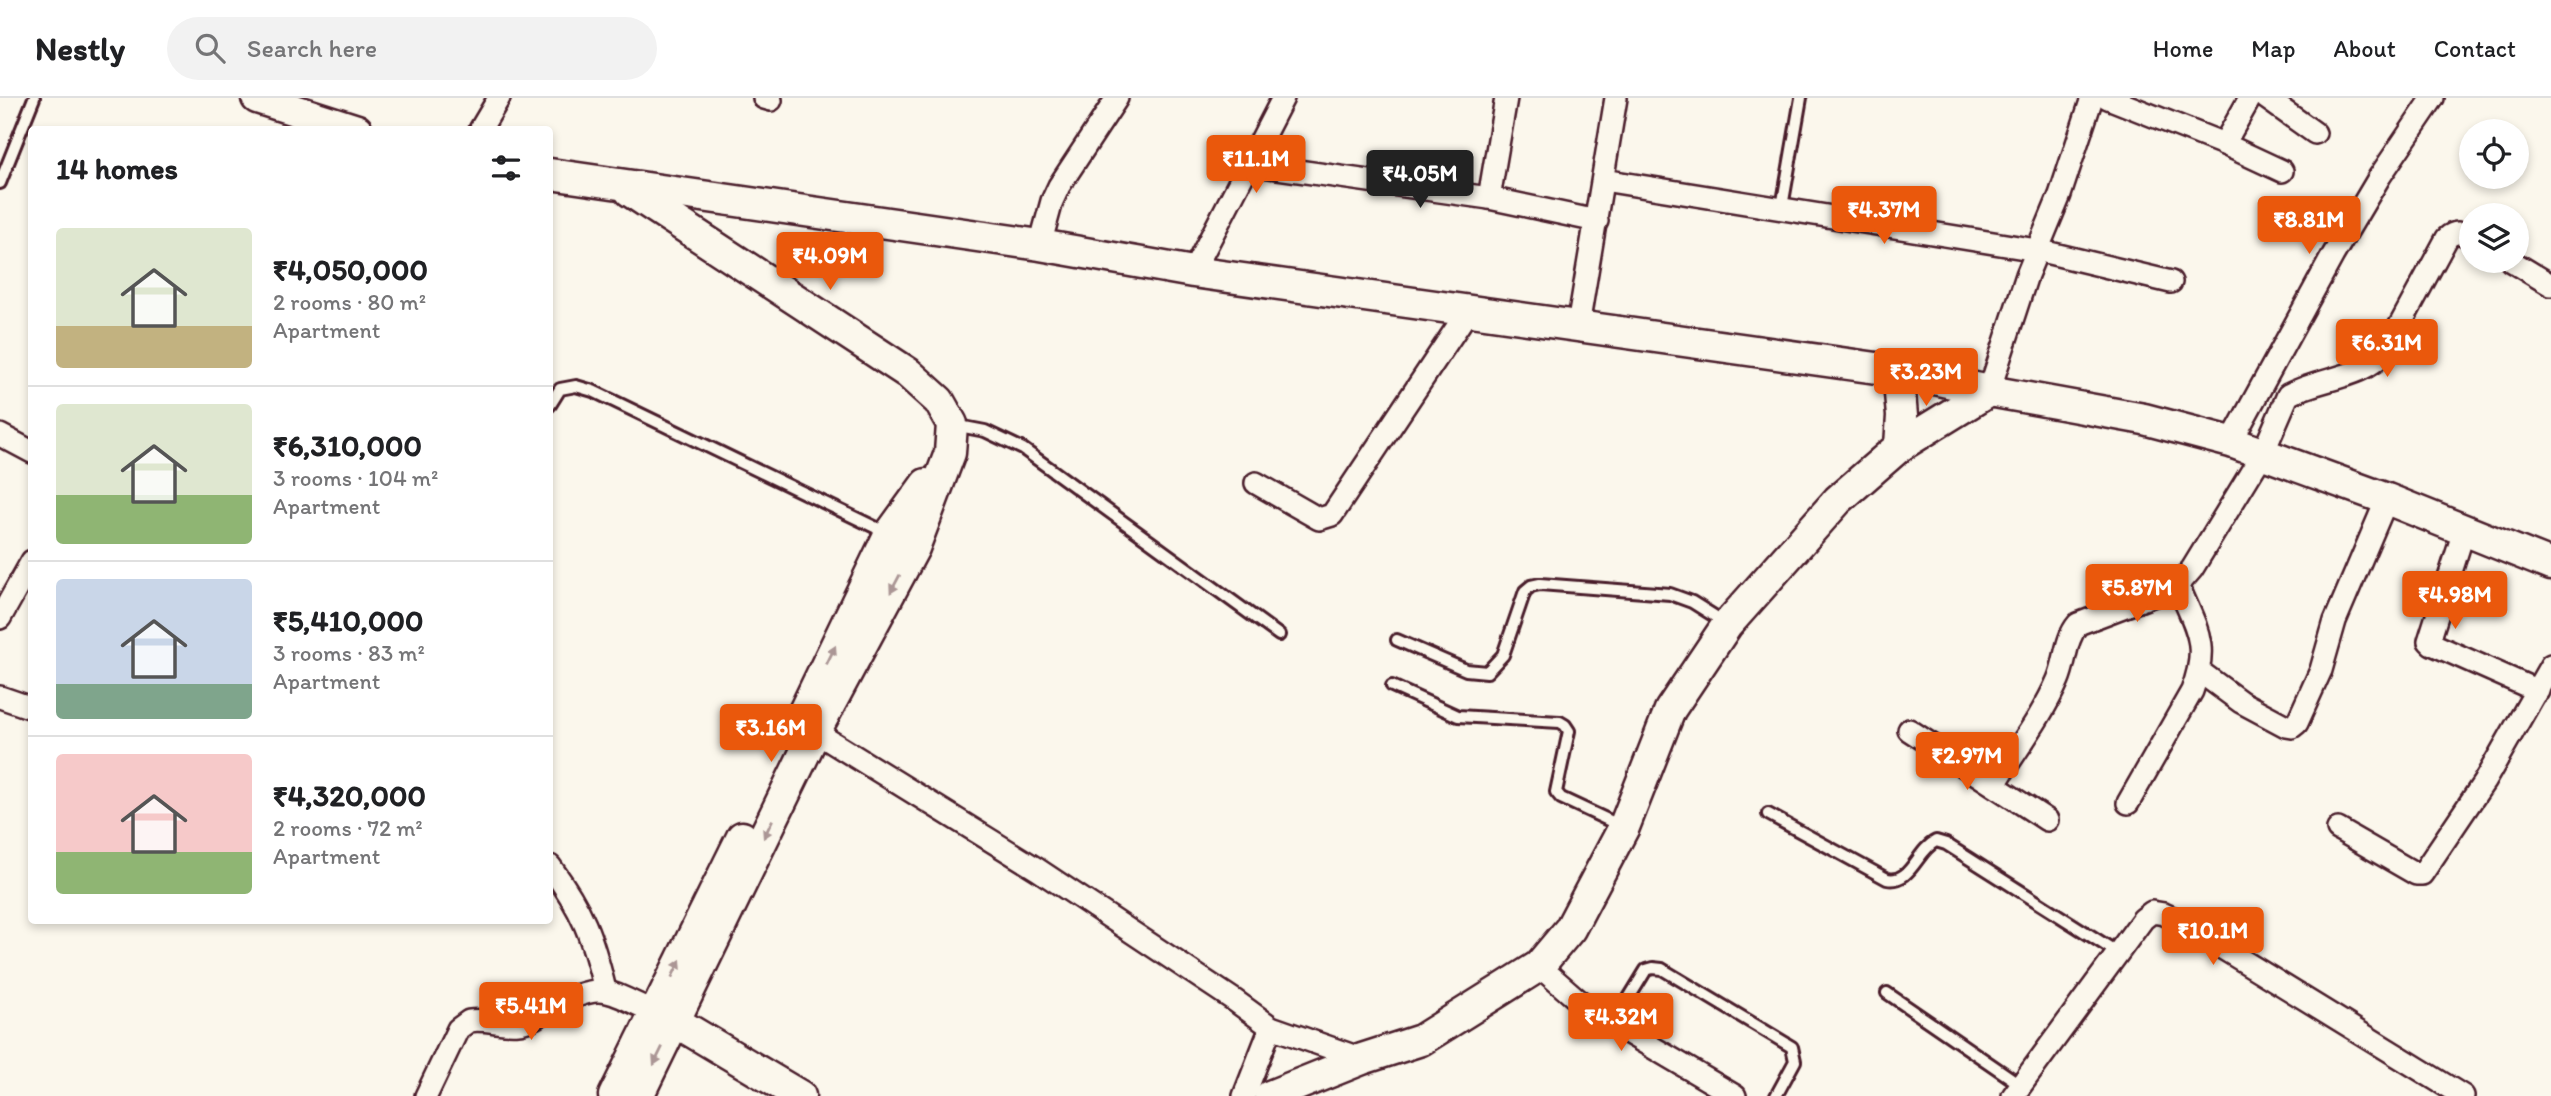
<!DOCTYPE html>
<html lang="en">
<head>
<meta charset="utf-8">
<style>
  :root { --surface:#fff; --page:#f2f2f2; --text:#202124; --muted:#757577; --line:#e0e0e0; --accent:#ea580c }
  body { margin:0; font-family:Itim,sans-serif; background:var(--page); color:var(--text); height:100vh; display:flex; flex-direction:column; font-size:26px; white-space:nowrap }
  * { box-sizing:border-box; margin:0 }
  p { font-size:23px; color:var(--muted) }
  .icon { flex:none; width:38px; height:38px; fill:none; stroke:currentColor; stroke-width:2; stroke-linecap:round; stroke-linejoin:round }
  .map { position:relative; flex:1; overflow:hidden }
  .drawer { position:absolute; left:28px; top:28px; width:525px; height:798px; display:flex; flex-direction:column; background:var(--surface); border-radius:7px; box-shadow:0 4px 10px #0003 }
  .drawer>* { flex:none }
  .tools { position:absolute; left:2459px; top:21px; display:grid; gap:14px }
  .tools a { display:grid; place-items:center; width:70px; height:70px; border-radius:50%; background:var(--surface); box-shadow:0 4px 10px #0003; font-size:35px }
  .price { position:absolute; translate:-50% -60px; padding:0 16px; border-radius:7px; background:var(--accent); color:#fff; font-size:23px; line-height:46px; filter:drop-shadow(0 2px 4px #0008) }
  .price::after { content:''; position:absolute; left:50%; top:42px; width:21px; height:16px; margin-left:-10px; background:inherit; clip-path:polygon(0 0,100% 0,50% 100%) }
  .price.current { background:#222; color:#fff }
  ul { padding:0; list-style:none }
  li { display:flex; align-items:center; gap:21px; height:175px; padding:0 28px }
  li+li { border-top:2px solid var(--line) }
  li span { display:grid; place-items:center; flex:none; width:196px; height:140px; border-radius:7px; color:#555 }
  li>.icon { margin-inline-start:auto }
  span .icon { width:84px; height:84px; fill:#fffc; stroke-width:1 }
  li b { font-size:30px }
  h2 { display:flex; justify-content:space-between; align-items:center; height:84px; padding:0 28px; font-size:30px }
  header { display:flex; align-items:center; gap:42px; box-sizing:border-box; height:98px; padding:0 35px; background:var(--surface); border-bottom:2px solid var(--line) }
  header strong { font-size:33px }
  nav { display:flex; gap:38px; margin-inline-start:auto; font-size:24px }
  .search { width:490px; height:63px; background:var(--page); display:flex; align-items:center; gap:18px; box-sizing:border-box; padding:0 24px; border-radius:38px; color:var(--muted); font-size:26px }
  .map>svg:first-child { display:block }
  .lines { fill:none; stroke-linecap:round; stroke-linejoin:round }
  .lane-casing { stroke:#4a1f2b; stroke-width:16 }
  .street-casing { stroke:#4a1f2b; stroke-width:26 }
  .secondary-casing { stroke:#4a1f2b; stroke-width:35 }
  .lane { stroke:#fbf7ec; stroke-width:10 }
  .street { stroke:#fbf7ec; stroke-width:21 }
  .secondary { stroke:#fbf7ec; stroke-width:30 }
  .oneway { fill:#ab9695 }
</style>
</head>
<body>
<header>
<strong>Nestly</strong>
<div class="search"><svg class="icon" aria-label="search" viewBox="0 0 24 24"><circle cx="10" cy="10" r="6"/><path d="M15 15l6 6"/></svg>Search here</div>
<nav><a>Home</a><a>Map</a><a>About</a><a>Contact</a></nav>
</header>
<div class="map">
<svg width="2551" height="998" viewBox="0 0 2551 998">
  <rect width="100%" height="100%" fill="#fbf7ec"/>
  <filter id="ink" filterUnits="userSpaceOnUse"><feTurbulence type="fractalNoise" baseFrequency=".0143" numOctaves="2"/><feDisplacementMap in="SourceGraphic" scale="14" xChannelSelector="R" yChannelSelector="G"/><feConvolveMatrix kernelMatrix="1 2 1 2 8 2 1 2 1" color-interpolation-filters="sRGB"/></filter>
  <g filter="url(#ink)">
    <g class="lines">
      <defs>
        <g id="lane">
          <path d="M 0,85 L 34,0"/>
          <path d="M 1782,109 L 1801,0"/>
          <path d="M 550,307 L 560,291 L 576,288 L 593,293 L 887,435"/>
          <path d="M 954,327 L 985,333 L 1023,351 L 1279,537"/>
          <path d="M 1397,542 L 1466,572 L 1487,574 L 1503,557 L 1525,493 L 1531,488 L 1540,486 L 1670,496 L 1692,504 L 1727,526"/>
          <path d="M 1392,588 L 1458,618 L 1560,624 L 1565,627 L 1569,633 L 1556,694 L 1561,700 L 1623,729"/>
          <path d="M 1768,716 L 1887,781 C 1911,786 1917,752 1936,743 L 1946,746 L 2118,855"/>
          <path d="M 1887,895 L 2021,987"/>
          <path d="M 1613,926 L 1646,872 L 1653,870 L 1662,871 L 1792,949 L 1795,963 L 1776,998"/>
        </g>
        <g id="street">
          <path d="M 764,0 L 771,2"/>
          <path d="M 2108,0 L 2224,46 L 2282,73"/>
          <path d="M 2266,0 L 2315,35"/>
          <path d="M 480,32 L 499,0"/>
          <path d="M 2224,46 L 2250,0"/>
          <path d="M 1248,66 L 1489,100 L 1597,123"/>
          <path d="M 1603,82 L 2037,152 L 2171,184"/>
          <path d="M 1489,100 L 1506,0"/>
          <path d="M 1040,147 L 1052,103 L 1059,88 L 1117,0"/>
          <path d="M 2511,163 L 2551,187"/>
          <path d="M 1193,174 L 1283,0"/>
          <path d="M 1578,228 L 1616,0"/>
          <path d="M 1989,293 L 2027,177 L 2060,97 L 2092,0"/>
          <path d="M 0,337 L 32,354"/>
          <path d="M 2231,344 L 2333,157 L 2380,78 L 2433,0"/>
          <path d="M 1256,385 L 1319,421 L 1332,417 L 1468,213"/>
          <path d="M 2464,433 L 2429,543 L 2432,546 L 2538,593"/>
          <path d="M 0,520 L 32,463"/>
          <path d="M 2199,573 L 2241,604 L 2286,628 L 2292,629 L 2297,625 L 2321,572 L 2335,523 L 2387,401"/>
          <path d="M 0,599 L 32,610"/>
          <path d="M 804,627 L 1037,771 L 1234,902 L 1271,929 L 1362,961"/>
          <path d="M 1909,632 L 2047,722"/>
          <path d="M 1995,686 C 2016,652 2042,619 2058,582 C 2066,564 2065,541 2078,526 L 2165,493 L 2178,487 L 2192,471 L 2263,355 L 2288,297 C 2321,279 2360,282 2386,253 L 2447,140 C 2456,132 2462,135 2471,140"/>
          <path d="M 2128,705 L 2192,593 C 2210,545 2196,531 2178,487"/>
          <path d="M 2338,731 L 2416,776 L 2422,776 L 2484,684 L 2551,567"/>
          <path d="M 550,768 C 583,813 592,838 605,892"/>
          <path d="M 1539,868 L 1578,902 L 1613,926 L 1735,998"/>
          <path d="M 426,998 L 458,931 L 469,923 C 485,920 502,927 518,925 C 530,924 542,915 553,909 C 604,882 605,893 655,914"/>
          <path d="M 1244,998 L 1271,929"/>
          <path d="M 2013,998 L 2143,821 L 2152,814 L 2164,816 L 2175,821 L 2463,998"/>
        </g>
        <g id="secondary">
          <path d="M 257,0 L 357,32"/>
          <path d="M 550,76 L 1040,147 L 1193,174 L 1898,273 L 1989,293 L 2144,321 L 2231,344 L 2387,401 L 2551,467"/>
          <path d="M 630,93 L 908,275 L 939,303 L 952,326 L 950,355 L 914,450 L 815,634 L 638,998"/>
          <path d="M 1898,273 L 1902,318 L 1900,348"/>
          <path d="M 795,632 L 889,437 L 926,386"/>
          <path d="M 659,914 L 800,998"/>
          <path d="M 614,998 L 742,739"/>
          <path d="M 1270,998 L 1362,961 L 1421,942 L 1539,868 L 1570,831 L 1624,729 L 1670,612 L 1727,527 L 1838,402 L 1900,348 L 1989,293"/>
        </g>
      </defs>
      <!-- lane casing -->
      <use href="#lane" class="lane-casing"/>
      <!-- street casing -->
      <use href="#street" class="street-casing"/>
      <!-- secondary casing -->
      <use href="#secondary" class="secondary-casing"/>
      <!-- lane -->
      <use href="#lane" class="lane"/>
      <!-- street -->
      <use href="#street" class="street"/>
      <!-- secondary -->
      <use href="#secondary" class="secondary"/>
    </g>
    <!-- one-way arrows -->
    <defs><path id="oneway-solid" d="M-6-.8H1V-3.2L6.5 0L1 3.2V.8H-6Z" transform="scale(1.75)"/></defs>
    <g class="oneway">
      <use href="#oneway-solid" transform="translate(895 486) rotate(118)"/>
      <use href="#oneway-solid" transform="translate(831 557) rotate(-64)"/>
      <use href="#oneway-solid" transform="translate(768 731) rotate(116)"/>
      <use href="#oneway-solid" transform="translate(676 871) rotate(-64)"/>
      <use href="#oneway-solid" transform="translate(658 958) rotate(116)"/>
    </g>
  </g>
</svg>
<div class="tools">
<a><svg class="icon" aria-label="locate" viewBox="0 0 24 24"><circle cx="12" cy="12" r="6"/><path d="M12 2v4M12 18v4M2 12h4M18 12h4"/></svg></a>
<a><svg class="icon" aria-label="layers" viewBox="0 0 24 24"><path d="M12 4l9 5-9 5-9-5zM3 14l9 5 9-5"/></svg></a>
</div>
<b class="price" style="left:1256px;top:97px">₹11.1M</b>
<b class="price current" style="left:1420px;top:112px">₹4.05M</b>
<b class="price" style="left:1884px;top:148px">₹4.37M</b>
<b class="price" style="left:2309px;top:158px">₹8.81M</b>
<b class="price" style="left:830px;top:194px">₹4.09M</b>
<b class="price" style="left:2387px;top:281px">₹6.31M</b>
<b class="price" style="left:1926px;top:310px">₹3.23M</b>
<b class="price" style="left:2137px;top:526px">₹5.87M</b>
<b class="price" style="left:2455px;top:533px">₹4.98M</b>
<b class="price" style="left:771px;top:666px">₹3.16M</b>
<b class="price" style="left:1967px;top:694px">₹2.97M</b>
<b class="price" style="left:2213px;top:869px">₹10.1M</b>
<b class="price" style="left:531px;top:944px">₹5.41M</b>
<b class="price" style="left:1621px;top:955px">₹4.32M</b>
<section class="drawer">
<h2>14 homes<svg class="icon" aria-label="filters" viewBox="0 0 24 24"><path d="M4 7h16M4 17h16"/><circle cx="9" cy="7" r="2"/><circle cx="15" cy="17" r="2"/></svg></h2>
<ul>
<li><span style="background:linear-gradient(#dfe7d0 70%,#c2b280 0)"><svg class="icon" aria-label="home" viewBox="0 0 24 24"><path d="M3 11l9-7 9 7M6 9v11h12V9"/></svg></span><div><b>₹4,050,000</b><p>2 rooms · 80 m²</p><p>Apartment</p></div></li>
<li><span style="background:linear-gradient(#dfe7d0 65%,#8fb573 0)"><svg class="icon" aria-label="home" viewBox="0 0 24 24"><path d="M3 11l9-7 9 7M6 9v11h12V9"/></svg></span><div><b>₹6,310,000</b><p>3 rooms · 104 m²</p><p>Apartment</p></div></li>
<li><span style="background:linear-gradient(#c9d6e8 75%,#7fa58c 0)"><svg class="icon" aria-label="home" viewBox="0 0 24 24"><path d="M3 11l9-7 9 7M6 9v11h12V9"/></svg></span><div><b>₹5,410,000</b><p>3 rooms · 83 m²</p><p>Apartment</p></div></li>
<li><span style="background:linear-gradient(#f6c9c9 70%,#8fb573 0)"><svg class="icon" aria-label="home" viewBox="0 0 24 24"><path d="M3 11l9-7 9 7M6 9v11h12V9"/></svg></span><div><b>₹4,320,000</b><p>2 rooms · 72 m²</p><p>Apartment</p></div></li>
</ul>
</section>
</div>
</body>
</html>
